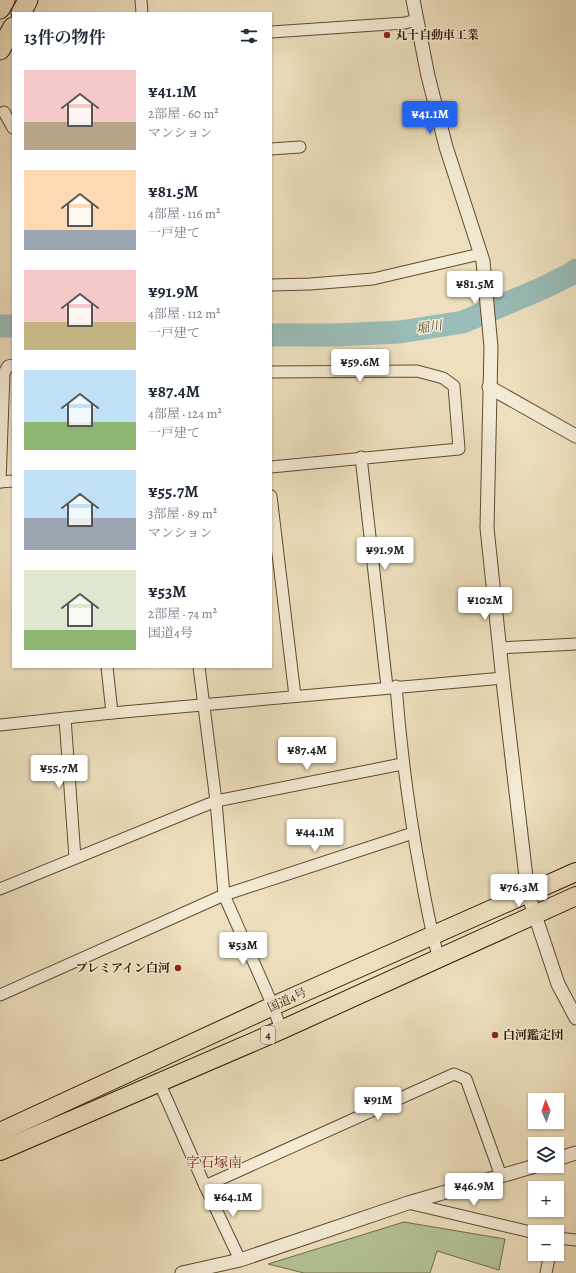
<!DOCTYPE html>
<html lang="ja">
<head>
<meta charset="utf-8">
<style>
  :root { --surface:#fff; --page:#f6f6f7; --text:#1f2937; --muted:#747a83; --accent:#2563eb }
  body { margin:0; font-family:Alegreya,"Noto Serif JP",serif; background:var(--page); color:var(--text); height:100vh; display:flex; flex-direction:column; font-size:15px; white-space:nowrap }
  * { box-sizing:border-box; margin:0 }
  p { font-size:13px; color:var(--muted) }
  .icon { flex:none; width:22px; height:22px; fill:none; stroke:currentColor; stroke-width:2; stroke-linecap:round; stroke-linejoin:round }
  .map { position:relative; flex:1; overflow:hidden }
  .panel { position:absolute; left:12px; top:12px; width:260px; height:656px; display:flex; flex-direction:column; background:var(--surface); border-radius:0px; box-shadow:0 1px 3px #0004 }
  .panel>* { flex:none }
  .needle { width:26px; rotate:358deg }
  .controls { position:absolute; left:528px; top:1093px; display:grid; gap:8px }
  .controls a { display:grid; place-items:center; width:36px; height:36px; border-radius:0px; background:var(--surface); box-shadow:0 1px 3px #0004; font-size:20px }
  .price { position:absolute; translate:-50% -34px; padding:0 9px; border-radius:4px; background:#fff; color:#222; font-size:13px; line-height:26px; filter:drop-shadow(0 1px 2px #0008) }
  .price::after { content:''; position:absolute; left:50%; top:24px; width:12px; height:9px; margin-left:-6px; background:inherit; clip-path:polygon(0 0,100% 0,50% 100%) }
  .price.selected { background:var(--accent); color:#fff }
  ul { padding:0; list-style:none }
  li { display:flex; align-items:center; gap:12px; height:100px; padding:0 12px }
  li span { display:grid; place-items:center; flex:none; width:112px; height:80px; border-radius:0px; color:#555 }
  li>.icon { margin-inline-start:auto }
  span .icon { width:48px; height:48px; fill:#fffc; stroke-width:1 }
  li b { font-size:17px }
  h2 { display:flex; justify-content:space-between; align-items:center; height:48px; padding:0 12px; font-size:17px }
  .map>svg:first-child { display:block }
  .green { fill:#b4c395; stroke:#726e4a }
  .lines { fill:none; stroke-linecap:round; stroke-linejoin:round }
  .river { stroke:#9abcb6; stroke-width:23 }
  .minor-casing { stroke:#604b30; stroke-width:13 }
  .tertiary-casing { stroke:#604b30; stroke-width:15 }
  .trunk-casing { stroke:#311900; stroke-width:20 }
  .motorway-casing { stroke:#311900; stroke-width:21 }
  .minor { stroke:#f4ebd5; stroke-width:11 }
  .tertiary { stroke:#f4ebd5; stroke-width:13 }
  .trunk { stroke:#eee0be; stroke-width:18 }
  .motorway { stroke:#eee0be; stroke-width:19 }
  .poi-dot { fill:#8f2418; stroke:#f4ebd5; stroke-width:1.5 }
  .labels { text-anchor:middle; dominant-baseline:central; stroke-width:3; stroke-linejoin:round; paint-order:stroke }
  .shield { fill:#f4ebd5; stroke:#6c5840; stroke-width:1 }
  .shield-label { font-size:11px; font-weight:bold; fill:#311900 }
  .poi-label { font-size:12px; font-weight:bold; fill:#311900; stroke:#f4ebd5; text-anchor:start }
  .street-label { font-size:12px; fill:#311900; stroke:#f4ebd5 }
  .water-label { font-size:13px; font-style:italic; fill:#565240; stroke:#f4ebd5 }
  .quarter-label { font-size:14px; fill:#7a1f14; stroke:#f4ebd5 }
</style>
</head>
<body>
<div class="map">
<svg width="576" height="1273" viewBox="0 0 576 1273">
  <rect width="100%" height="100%" fill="#eee0be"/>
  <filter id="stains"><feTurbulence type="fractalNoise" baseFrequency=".005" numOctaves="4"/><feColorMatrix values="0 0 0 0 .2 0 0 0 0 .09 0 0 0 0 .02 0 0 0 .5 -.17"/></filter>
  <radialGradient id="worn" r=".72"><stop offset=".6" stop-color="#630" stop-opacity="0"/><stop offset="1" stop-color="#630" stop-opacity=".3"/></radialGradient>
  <!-- green -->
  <path class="green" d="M 404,1222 L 505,1239 L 499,1270 L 437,1251 L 430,1273 L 304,1273 L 268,1264 Z"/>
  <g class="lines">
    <!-- river -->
    <g class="river">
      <path d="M 0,326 L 13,326"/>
      <path d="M 271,335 L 336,335 L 400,332 L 463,322 L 543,288 L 571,274 L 576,270"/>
    </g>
    <defs>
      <g id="minor">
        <path d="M 141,0 L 142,13"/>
        <path d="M 271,32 L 405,23 L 416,20"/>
        <path d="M 4,112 L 13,128"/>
        <path d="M 271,149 L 300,147"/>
        <path d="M 271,285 L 310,284 L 373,279 L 480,254"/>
        <path d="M 271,372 L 417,371 L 443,378 L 454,386 L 459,449 L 271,467"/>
        <path d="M 361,457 L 387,687"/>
        <path d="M 0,482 L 4,373 L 8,366 L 13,365"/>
        <path d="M 0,482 L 13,481"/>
        <path d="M 271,496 L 295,696"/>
        <path d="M 500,648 L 576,644"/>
        <path d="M 107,667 L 112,713"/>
        <path d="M 199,667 L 216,801 L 224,895 L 273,1006 L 281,1030"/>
        <path d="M 396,686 C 401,750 409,813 421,876 C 426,904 431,932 439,959"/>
        <path d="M 65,718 L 75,858"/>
        <path d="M 0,725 L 112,713 L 503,678"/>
        <path d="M 0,889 L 216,801 L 402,764"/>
        <path d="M 0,995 L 224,895 L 413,833"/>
        <path d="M 159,1082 L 205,1186 L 240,1260"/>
        <path d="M 205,1186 L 454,1074 L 466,1079 L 501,1176"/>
        <path d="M 408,1203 L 535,1233"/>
        <path d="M 557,1238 L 576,1240"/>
        <path d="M 546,1273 L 550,1254"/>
      </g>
      <g id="tertiary">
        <path d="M 413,0 L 428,76 L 446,147 L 483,261 L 491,347 L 487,528 L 504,690 L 528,894 L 558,984 L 576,1018"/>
        <path d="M 489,387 L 576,436"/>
        <path d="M 557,1159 L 576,1153"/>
        <path d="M 182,1273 L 240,1260 L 408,1203 L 535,1166"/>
      </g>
      <g id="trunk">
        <path d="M 0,1132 L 273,1006 L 576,872"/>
        <path d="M 0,1151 L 281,1030 L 576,896"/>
      </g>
      <g id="motorway">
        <path d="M 0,9 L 5,0"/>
        <path d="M 21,13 L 28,0"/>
        <path d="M 0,50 L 13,27"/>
      </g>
    </defs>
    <!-- minor casing -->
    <use href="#minor" class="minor-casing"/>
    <!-- tertiary casing -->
    <use href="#tertiary" class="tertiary-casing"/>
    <!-- trunk casing -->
    <use href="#trunk" class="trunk-casing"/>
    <!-- motorway casing -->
    <use href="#motorway" class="motorway-casing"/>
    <!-- minor -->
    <use href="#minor" class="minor"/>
    <!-- tertiary -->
    <use href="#tertiary" class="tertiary"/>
    <!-- trunk -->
    <use href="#trunk" class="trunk"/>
    <!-- motorway -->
    <use href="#motorway" class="motorway"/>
  </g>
  <!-- markers -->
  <g class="poi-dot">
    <circle cx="387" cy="35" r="4"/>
    <circle cx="178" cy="968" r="4"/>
    <circle cx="495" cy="1035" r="4"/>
  </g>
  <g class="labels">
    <!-- shield labels -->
    <rect class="shield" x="261" y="1026" width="14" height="18" rx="3"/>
    <g class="shield-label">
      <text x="268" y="1035">4</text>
    </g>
    <!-- poi labels -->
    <g class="poi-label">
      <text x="395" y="35">丸十自動車工業</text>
      <text x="170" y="968" text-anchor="end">プレミアイン白河</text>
      <text x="503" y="1035">白河鑑定団</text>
    </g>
    <!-- street labels -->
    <g class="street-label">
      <text transform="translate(287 1000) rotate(-24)">国道4号</text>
    </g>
    <!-- water labels -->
    <g class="water-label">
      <text transform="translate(429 327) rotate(-9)">堀川</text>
    </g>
    <!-- quarter labels -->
    <g class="quarter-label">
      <text x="214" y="1162">字石塚南</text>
    </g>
  </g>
  <rect width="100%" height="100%" filter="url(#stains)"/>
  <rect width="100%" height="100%" fill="url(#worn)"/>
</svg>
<div class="controls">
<a><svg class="needle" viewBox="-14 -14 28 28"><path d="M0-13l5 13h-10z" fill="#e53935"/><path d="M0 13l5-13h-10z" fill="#747a83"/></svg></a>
<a><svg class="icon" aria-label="layers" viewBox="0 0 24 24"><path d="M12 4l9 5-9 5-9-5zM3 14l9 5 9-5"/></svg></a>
<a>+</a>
<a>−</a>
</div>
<b class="price selected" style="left:430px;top:135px">¥41.1M</b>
<b class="price" style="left:475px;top:305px">¥81.5M</b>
<b class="price" style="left:360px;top:383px">¥59.6M</b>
<b class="price" style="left:385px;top:571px">¥91.9M</b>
<b class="price" style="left:485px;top:621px">¥102M</b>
<b class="price" style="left:307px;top:771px">¥87.4M</b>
<b class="price" style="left:59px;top:789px">¥55.7M</b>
<b class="price" style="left:315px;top:853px">¥44.1M</b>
<b class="price" style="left:519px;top:908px">¥76.3M</b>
<b class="price" style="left:243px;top:966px">¥53M</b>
<b class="price" style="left:378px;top:1121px">¥91M</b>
<b class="price" style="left:474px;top:1207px">¥46.9M</b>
<b class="price" style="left:233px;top:1218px">¥64.1M</b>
<section class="panel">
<h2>13件の物件<svg class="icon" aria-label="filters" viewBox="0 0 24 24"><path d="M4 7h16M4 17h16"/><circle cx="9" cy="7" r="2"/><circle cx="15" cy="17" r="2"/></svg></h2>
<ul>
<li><span style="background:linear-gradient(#f6c9c9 65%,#b9a48a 0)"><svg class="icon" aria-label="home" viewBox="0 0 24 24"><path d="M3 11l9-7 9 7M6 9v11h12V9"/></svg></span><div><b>¥41.1M</b><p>2部屋 · 60 m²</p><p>マンション</p></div></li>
<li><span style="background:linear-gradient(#ffd9b3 75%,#9aa5b1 0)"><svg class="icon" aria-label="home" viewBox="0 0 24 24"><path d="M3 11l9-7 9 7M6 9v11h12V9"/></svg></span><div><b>¥81.5M</b><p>4部屋 · 116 m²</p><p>一戸建て</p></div></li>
<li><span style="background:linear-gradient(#f6c9c9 65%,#c2b280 0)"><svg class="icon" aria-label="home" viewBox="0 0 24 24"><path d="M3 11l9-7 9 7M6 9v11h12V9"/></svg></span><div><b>¥91.9M</b><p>4部屋 · 112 m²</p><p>一戸建て</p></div></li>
<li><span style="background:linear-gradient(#bfe0f5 65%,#8fb573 0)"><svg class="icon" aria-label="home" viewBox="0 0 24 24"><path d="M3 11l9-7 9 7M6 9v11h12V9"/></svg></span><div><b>¥87.4M</b><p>4部屋 · 124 m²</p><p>一戸建て</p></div></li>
<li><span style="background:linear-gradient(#bfe0f5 60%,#9aa5b1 0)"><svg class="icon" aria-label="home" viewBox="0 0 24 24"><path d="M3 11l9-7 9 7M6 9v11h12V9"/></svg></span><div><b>¥55.7M</b><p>3部屋 · 89 m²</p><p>マンション</p></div></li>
<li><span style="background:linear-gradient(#dfe7d0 75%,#8fb573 0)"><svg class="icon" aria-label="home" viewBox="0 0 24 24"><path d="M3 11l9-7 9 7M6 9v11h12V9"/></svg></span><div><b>¥53M</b><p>2部屋 · 74 m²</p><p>国道4号</p></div></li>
</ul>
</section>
</div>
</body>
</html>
